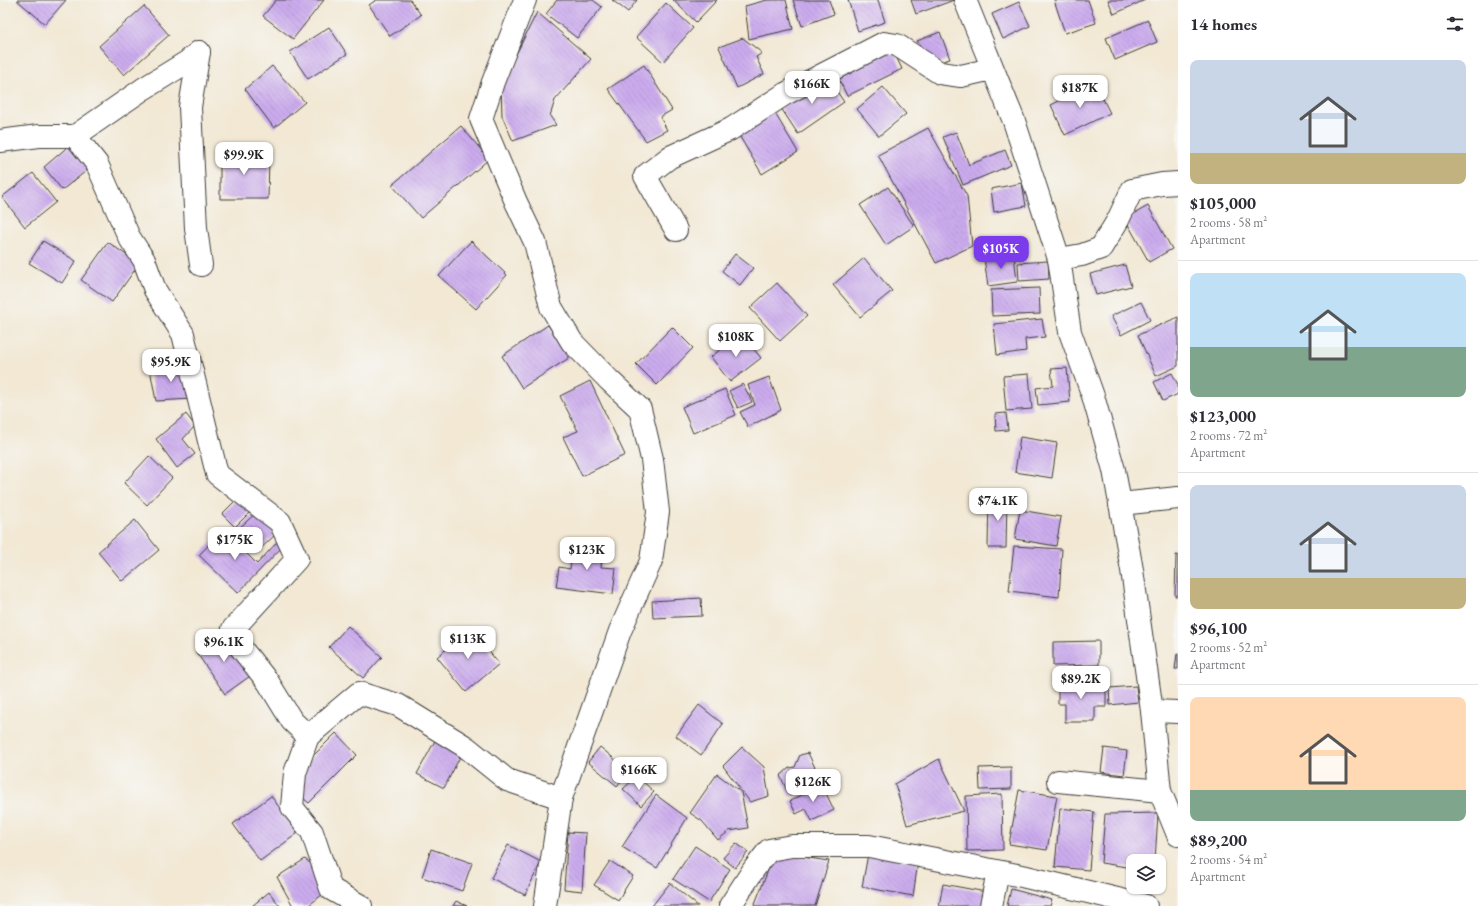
<!DOCTYPE html>
<html lang="en">
<head>
<meta charset="utf-8">
<style>
  :root { --surface:#fff; --page:#f7f7f7; --text:#2b2b33; --muted:#7c7c81; --line:#e1e1e2; --accent:#7c3aed }
  body { margin:0; font-family:"EB Garamond",serif; background:var(--page); color:var(--text); height:100vh; display:flex; flex-direction:column; font-size:15px; white-space:nowrap }
  * { box-sizing:border-box; margin:0 }
  p { font-size:13px; color:var(--muted) }
  .icon { flex:none; width:22px; height:22px; fill:none; stroke:currentColor; stroke-width:2; stroke-linecap:round; stroke-linejoin:round }
  .map { position:relative; flex:1; overflow:hidden }
  .sheet { display:flex; flex-direction:column; background:var(--surface); width:300px }
  .sheet>* { flex:none }
  .buttons { position:absolute; left:1126px; top:854px; display:grid; gap:8px }
  .buttons a { display:grid; place-items:center; width:40px; height:40px; border-radius:8px; background:var(--surface); box-shadow:0 1px 3px #0004; font-size:20px }
  .price { position:absolute; translate:-50% -34px; padding:0 9px; border-radius:8px; background:#fff; color:#222; font-size:13px; line-height:26px; filter:drop-shadow(0 1px 2px #0008) }
  .price::after { content:''; position:absolute; left:50%; top:24px; width:12px; height:9px; margin-left:-6px; background:inherit; clip-path:polygon(0 0,100% 0,50% 100%) }
  .price.current { background:var(--accent); color:#fff }
  ul { padding:0; list-style:none }
  li { display:grid; align-content:center; gap:8px; height:212px; padding:0 12px }
  li+li { border-top:1px solid var(--line) }
  li span { display:grid; place-items:center; height:124px; border-radius:8px; color:#555 }
  li>.icon { margin-inline-start:auto }
  span .icon { width:72px; height:72px; fill:#fffc; stroke-width:1 }
  li b { font-size:17px }
  h2 { display:flex; justify-content:space-between; align-items:center; height:48px; padding:0 12px; font-size:17px }
  main { display:flex; flex:1; min-height:0 }
  .map>svg:first-child { display:block }
  .building { fill:url(#building-back-hatch) }
  .lines { fill:none; stroke-linecap:round; stroke-linejoin:round }
  .minor-casing { stroke:#3c3b38; stroke-width:24 }
  .minor { stroke:#fff; stroke-width:22 }
</style>
</head>
<body>
<main>
<div class="map">
<svg width="1178" height="906" viewBox="0 0 1178 906">
  <defs>
    <pattern id="building-back-hatch" width="6" height="6" patternUnits="userSpaceOnUse"><rect width="6" height="6" fill="#cbabed"/><path d="M-1 5l2 2M0 0l6 6M5-1l2 2" fill="none" stroke="#ae93cb"/></pattern>
  </defs>
  <rect width="100%" height="100%" fill="#f6f6f2"/>
  <filter id="ink" filterUnits="userSpaceOnUse"><feTurbulence type="fractalNoise" baseFrequency=".025" numOctaves="2"/><feDisplacementMap in="SourceGraphic" scale="8" xChannelSelector="R" yChannelSelector="G"/><feConvolveMatrix kernelMatrix="1 2 1 2 8 2 1 2 1" color-interpolation-filters="sRGB"/></filter>
  <filter id="wash" filterUnits="userSpaceOnUse"><feTurbulence type="fractalNoise" baseFrequency=".012" numOctaves="4" result="noise"/><feDisplacementMap in="SourceGraphic" scale="16" xChannelSelector="R" yChannelSelector="G"/><feGaussianBlur stdDeviation="0.9" result="paint"/><feColorMatrix in="noise" values="0 0 0 0 0 0 0 0 0 0 0 0 0 0 0 0 0 1.4 0 .05"/><feComposite in="paint" operator="in"/></filter>
  <g filter="url(#wash)">
    <rect width="100%" height="100%" fill="#f2e8d4"/>
    <g id="blocks">
      <!-- building -->
      <g class="building">
        <path d="M 17,0 L 66,0 L 45,24 Z"/>
        <path d="M 276,0 L 324,0 L 293,39 L 263,16 Z"/>
        <path d="M 376,0 L 410,0 L 421,15 L 390,36 L 369,5 Z"/>
        <path d="M 557,0 L 593,0 L 602,7 L 577,38 L 546,14 Z"/>
        <path d="M 612,0 L 637,0 L 628,12 Z"/>
        <path d="M 673,0 L 717,0 L 696,22 Z"/>
        <path d="M 767,0 L 786,0 L 793,29 L 749,39 L 745,6 Z"/>
        <path d="M 793,0 L 829,0 L 834,14 L 802,26 Z"/>
        <path d="M 848,0 L 878,0 L 885,22 L 858,31 Z"/>
        <path d="M 911,0 L 954,0 L 916,14 Z"/>
        <path d="M 1054,0 L 1088,0 L 1096,23 L 1065,33 Z"/>
        <path d="M 1108,0 L 1145,0 L 1114,14 Z"/>
        <path d="M 1019,2 L 1030,26 L 1003,39 L 992,14 Z"/>
        <path d="M 666,3 L 693,28 L 663,62 L 636,37 Z"/>
        <path d="M 144,6 L 169,35 L 124,75 L 99,46 Z"/>
        <path d="M 537,12 L 591,59 L 555,100 L 550,116 L 556,125 L 513,141 L 502,116 L 501,85 Z"/>
        <path d="M 1148,20 L 1157,42 L 1115,60 L 1106,38 Z"/>
        <path d="M 329,27 L 347,54 L 308,79 L 290,52 Z"/>
        <path d="M 940,32 L 950,59 L 934,64 L 917,41 Z"/>
        <path d="M 743,38 L 762,53 L 756,57 L 764,74 L 737,88 L 719,47 Z"/>
        <path d="M 891,46 L 902,69 L 847,96 L 836,73 Z"/>
        <path d="M 644,65 L 672,110 L 660,117 L 667,130 L 646,141 L 608,89 Z"/>
        <path d="M 272,66 L 305,102 L 274,128 L 245,89 Z"/>
        <path d="M 827,77 L 844,102 L 798,134 L 781,108 Z"/>
        <path d="M 1095,83 L 1110,113 L 1065,135 L 1051,105 Z"/>
        <path d="M 883,87 L 906,114 L 879,136 L 857,109 Z"/>
        <path d="M 773,110 L 798,152 L 762,174 L 737,132 Z"/>
        <path d="M 461,126 L 489,159 L 421,218 L 392,185 Z"/>
        <path d="M 928,128 L 967,196 L 972,246 L 936,263 L 878,155 Z"/>
        <path d="M 956,132 L 969,165 L 1005,150 L 1011,165 L 963,185 L 943,137 Z"/>
        <path d="M 71,144 L 90,168 L 62,190 L 44,167 Z"/>
        <path d="M 220,154 L 269,154 L 268,199 L 220,199 Z"/>
        <path d="M 33,173 L 56,202 L 25,227 L 2,197 Z"/>
        <path d="M 1022,183 L 1026,206 L 994,212 L 991,189 Z"/>
        <path d="M 888,187 L 914,226 L 886,245 L 860,205 Z"/>
        <path d="M 1148,206 L 1172,249 L 1149,262 L 1125,219 Z"/>
        <path d="M 43,241 L 76,261 L 62,283 L 29,263 Z"/>
        <path d="M 471,241 L 507,275 L 476,309 L 439,276 Z"/>
        <path d="M 108,242 L 139,264 L 112,302 L 81,280 Z"/>
        <path d="M 735,254 L 753,268 L 740,285 L 722,271 Z"/>
        <path d="M 1014,254 L 1017,282 L 988,286 L 984,258 Z"/>
        <path d="M 864,258 L 892,291 L 860,317 L 833,285 Z"/>
        <path d="M 1048,261 L 1049,279 L 1019,281 L 1018,263 Z"/>
        <path d="M 1125,265 L 1131,286 L 1096,295 L 1090,274 Z"/>
        <path d="M 777,283 L 807,316 L 780,341 L 750,308 Z"/>
        <path d="M 1039,288 L 1040,314 L 992,316 L 991,290 Z"/>
        <path d="M 1141,302 L 1150,320 L 1121,335 L 1111,316 Z"/>
        <path d="M 1178,317 L 1178,366 L 1156,376 L 1138,335 Z"/>
        <path d="M 1042,319 L 1045,337 L 1025,339 L 1026,351 L 997,355 L 994,324 Z"/>
        <path d="M 548,325 L 569,358 L 522,388 L 502,356 Z"/>
        <path d="M 672,327 L 693,348 L 657,385 L 636,364 Z"/>
        <path d="M 741,333 L 761,358 L 730,382 L 711,357 Z"/>
        <path d="M 184,363 L 192,399 L 156,401 L 150,369 Z"/>
        <path d="M 1067,368 L 1070,402 L 1038,405 L 1036,388 L 1053,386 L 1051,369 Z"/>
        <path d="M 1172,373 L 1178,385 L 1178,394 L 1163,401 L 1154,382 Z"/>
        <path d="M 1029,374 L 1032,409 L 1006,411 L 1003,376 Z"/>
        <path d="M 769,377 L 781,410 L 748,427 L 740,412 L 755,405 L 748,385 Z"/>
        <path d="M 590,381 L 625,455 L 582,476 L 563,437 L 578,431 L 560,396 Z"/>
        <path d="M 743,384 L 752,402 L 738,408 L 729,391 Z"/>
        <path d="M 725,389 L 736,415 L 693,433 L 682,407 Z"/>
        <path d="M 1006,413 L 1008,430 L 996,431 L 995,414 Z"/>
        <path d="M 186,414 L 195,426 L 183,439 L 195,454 L 177,468 L 156,439 Z"/>
        <path d="M 1020,437 L 1057,443 L 1052,478 L 1015,472 Z"/>
        <path d="M 149,456 L 172,478 L 147,505 L 124,483 Z"/>
        <path d="M 242,494 L 255,507 L 235,527 L 222,514 Z"/>
        <path d="M 989,496 L 1007,496 L 1006,548 L 988,548 Z"/>
        <path d="M 1020,510 L 1061,517 L 1056,546 L 1015,539 Z"/>
        <path d="M 257,512 L 276,534 L 256,553 L 236,531 Z"/>
        <path d="M 135,520 L 159,550 L 122,581 L 98,552 Z"/>
        <path d="M 223,530 L 257,564 L 279,540 L 284,545 L 238,593 L 199,555 Z"/>
        <path d="M 573,542 L 603,546 L 601,567 L 616,568 L 613,594 L 556,587 L 559,567 L 570,569 Z"/>
        <path d="M 1014,546 L 1062,549 L 1059,597 L 1009,591 Z"/>
        <path d="M 1176,555 L 1178,555 L 1178,596 L 1175,596 Z"/>
        <path d="M 701,598 L 702,616 L 653,618 L 652,601 Z"/>
        <path d="M 348,626 L 382,657 L 363,678 L 329,647 Z"/>
        <path d="M 471,629 L 499,664 L 466,692 L 437,657 Z"/>
        <path d="M 224,632 L 253,674 L 225,694 L 196,652 Z"/>
        <path d="M 1099,641 L 1099,665 L 1053,666 L 1053,642 Z"/>
        <path d="M 1177,654 L 1178,654 L 1178,669 L 1175,669 Z"/>
        <path d="M 1058,680 L 1097,680 L 1097,689 L 1106,689 L 1106,707 L 1095,707 L 1095,722 L 1065,722 L 1065,704 L 1058,704 Z"/>
        <path d="M 1136,686 L 1138,702 L 1110,705 L 1109,688 Z"/>
        <path d="M 699,705 L 723,724 L 701,755 L 676,736 Z"/>
        <path d="M 336,733 L 357,755 L 309,803 L 297,793 L 305,782 L 296,773 Z"/>
        <path d="M 437,737 L 463,751 L 444,788 L 417,774 Z"/>
        <path d="M 600,747 L 629,771 L 617,786 L 588,762 Z"/>
        <path d="M 742,747 L 764,767 L 769,796 L 750,802 L 723,766 Z"/>
        <path d="M 1104,748 L 1127,751 L 1124,775 L 1101,772 Z"/>
        <path d="M 808,753 L 821,780 L 790,796 L 780,776 L 789,768 L 795,767 L 800,755 Z"/>
        <path d="M 939,759 L 964,811 L 907,825 L 895,784 Z"/>
        <path d="M 1011,767 L 1011,789 L 980,790 L 979,768 Z"/>
        <path d="M 717,774 L 741,792 L 748,828 L 729,831 L 718,840 L 702,821 L 690,813 Z"/>
        <path d="M 637,776 L 654,792 L 641,806 L 623,789 Z"/>
        <path d="M 822,785 L 834,810 L 812,821 L 806,809 L 796,814 L 790,801 Z"/>
        <path d="M 1019,790 L 1057,796 L 1047,850 L 1009,844 Z"/>
        <path d="M 1002,794 L 1003,850 L 967,851 L 966,796 Z"/>
        <path d="M 656,795 L 687,818 L 657,868 L 622,847 Z"/>
        <path d="M 271,796 L 298,833 L 260,861 L 233,824 Z"/>
        <path d="M 1060,808 L 1094,812 L 1089,870 L 1055,867 Z"/>
        <path d="M 1158,813 L 1155,861 L 1133,861 L 1133,868 L 1101,863 L 1105,814 Z"/>
        <path d="M 568,832 L 586,833 L 582,891 L 564,889 Z"/>
        <path d="M 736,843 L 748,852 L 735,868 L 723,858 Z"/>
        <path d="M 508,845 L 541,862 L 525,895 L 491,878 Z"/>
        <path d="M 695,846 L 730,869 L 709,902 L 673,879 Z"/>
        <path d="M 431,849 L 472,863 L 462,891 L 422,877 Z"/>
        <path d="M 775,853 L 829,861 L 815,906 L 754,906 Z"/>
        <path d="M 868,854 L 918,862 L 913,896 L 862,887 Z"/>
        <path d="M 305,859 L 316,868 L 328,890 L 308,906 L 293,906 L 277,877 Z"/>
        <path d="M 610,861 L 633,876 L 618,900 L 594,885 Z"/>
        <path d="M 670,883 L 698,906 L 652,906 Z"/>
        <path d="M 943,884 L 986,892 L 983,906 L 939,906 Z"/>
        <path d="M 1011,889 L 1052,900 L 1050,906 L 1007,906 Z"/>
        <path d="M 269,892 L 280,906 L 252,906 Z"/>
        <path d="M 456,901 L 467,906 L 453,906 Z"/>
      </g>
    </g>
  </g>
  <g filter="url(#ink)">
    <use href="#blocks" fill-opacity="0" stroke="#3c3b38" stroke-width="1"/>
    <g class="lines">
      <defs>
        <g id="minor">
          <path d="M 525,0 L 493,82 L 481,119 L 516,202 L 535,242 L 551,307 L 572,342 L 609,380 L 640,409 L 652,459 L 658,512 L 651,561 L 620,631 L 561,798 L 545,906"/>
          <path d="M 965,0 L 1014,121 L 1059,259 L 1070,332 L 1093,396 L 1114,470 L 1132,570 L 1152,711 L 1160,791 L 1178,835"/>
          <path d="M 199,52 L 190,107 L 196,228 L 201,265"/>
          <path d="M 75,136 L 97,164 L 129,237 L 144,260 L 155,290 L 183,334 L 217,474 L 280,522 L 297,559 L 233,629 L 241,648 L 268,682 L 292,721 L 308,736 L 359,693 L 398,705 L 466,747 L 507,780 L 561,798"/>
          <path d="M 0,141 L 39,136 L 75,136 L 143,89 L 187,62 L 199,52"/>
          <path d="M 676,230 L 645,176 L 670,157 L 731,129 L 785,94 L 884,43 L 897,45 L 940,73 L 961,76 L 992,69"/>
          <path d="M 1059,259 L 1082,255 L 1101,248 L 1118,220 L 1132,190 L 1162,184 L 1178,183"/>
          <path d="M 1120,504 L 1178,498"/>
          <path d="M 1152,711 L 1178,712"/>
          <path d="M 308,736 L 295,773 L 292,807 L 312,832 L 331,889 L 361,906"/>
          <path d="M 1058,781 L 1160,791"/>
          <path d="M 730,906 L 754,869 L 769,850 L 792,846 L 869,846 L 1022,876 L 1146,906"/>
          <path d="M 991,906 L 998,872"/>
        </g>
      </defs>
      <!-- minor casing -->
      <use href="#minor" class="minor-casing"/>
      <!-- minor -->
      <use href="#minor" class="minor"/>
    </g>
  </g>
</svg>
<div class="buttons">
<a><svg class="icon" aria-label="layers" viewBox="0 0 24 24"><path d="M12 4l9 5-9 5-9-5zM3 14l9 5 9-5"/></svg></a>
</div>
<b class="price" style="left:812px;top:105px">$166K</b>
<b class="price" style="left:1080px;top:109px">$187K</b>
<b class="price" style="left:244px;top:176px">$99.9K</b>
<b class="price current" style="left:1001px;top:270px">$105K</b>
<b class="price" style="left:736px;top:358px">$108K</b>
<b class="price" style="left:171px;top:383px">$95.9K</b>
<b class="price" style="left:998px;top:522px">$74.1K</b>
<b class="price" style="left:235px;top:561px">$175K</b>
<b class="price" style="left:587px;top:571px">$123K</b>
<b class="price" style="left:468px;top:660px">$113K</b>
<b class="price" style="left:224px;top:663px">$96.1K</b>
<b class="price" style="left:1081px;top:700px">$89.2K</b>
<b class="price" style="left:639px;top:791px">$166K</b>
<b class="price" style="left:813px;top:803px">$126K</b>
</div>
<section class="sheet">
<h2>14 homes<svg class="icon" aria-label="filters" viewBox="0 0 24 24"><path d="M4 7h16M4 17h16"/><circle cx="9" cy="7" r="2"/><circle cx="15" cy="17" r="2"/></svg></h2>
<ul>
<li><span style="background:linear-gradient(#c9d6e8 75%,#c2b280 0)"><svg class="icon" aria-label="home" viewBox="0 0 24 24"><path d="M3 11l9-7 9 7M6 9v11h12V9"/></svg></span><div><b>$105,000</b><p>2 rooms · 58 m²</p><p>Apartment</p></div></li>
<li><span style="background:linear-gradient(#bfe0f5 60%,#7fa58c 0)"><svg class="icon" aria-label="home" viewBox="0 0 24 24"><path d="M3 11l9-7 9 7M6 9v11h12V9"/></svg></span><div><b>$123,000</b><p>2 rooms · 72 m²</p><p>Apartment</p></div></li>
<li><span style="background:linear-gradient(#c9d6e8 75%,#c2b280 0)"><svg class="icon" aria-label="home" viewBox="0 0 24 24"><path d="M3 11l9-7 9 7M6 9v11h12V9"/></svg></span><div><b>$96,100</b><p>2 rooms · 52 m²</p><p>Apartment</p></div></li>
<li><span style="background:linear-gradient(#ffd9b3 75%,#7fa58c 0)"><svg class="icon" aria-label="home" viewBox="0 0 24 24"><path d="M3 11l9-7 9 7M6 9v11h12V9"/></svg></span><div><b>$89,200</b><p>2 rooms · 54 m²</p><p>Apartment</p></div></li>
</ul>
</section>
</main>
</body>
</html>
